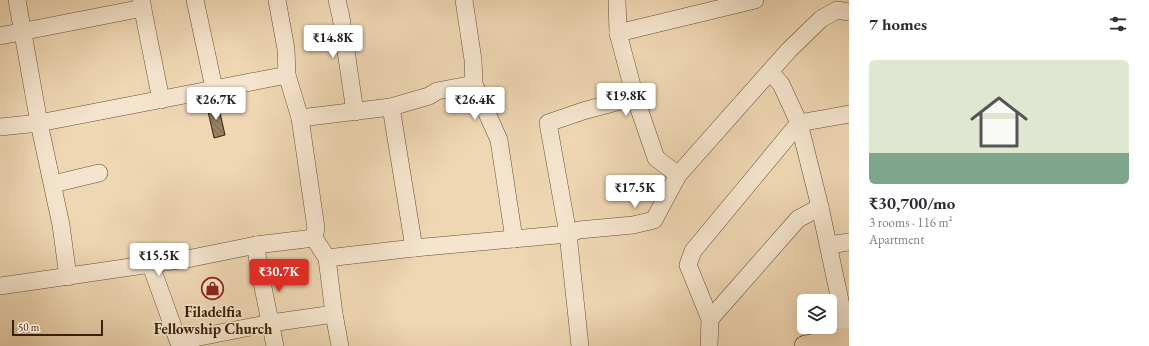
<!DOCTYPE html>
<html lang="en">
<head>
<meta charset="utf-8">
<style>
  :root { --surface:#fff; --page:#f7f7f7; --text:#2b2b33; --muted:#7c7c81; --accent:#d93025 }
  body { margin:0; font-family:"EB Garamond",serif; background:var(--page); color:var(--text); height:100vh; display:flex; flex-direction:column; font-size:15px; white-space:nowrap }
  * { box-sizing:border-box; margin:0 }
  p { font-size:13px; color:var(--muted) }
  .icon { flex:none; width:22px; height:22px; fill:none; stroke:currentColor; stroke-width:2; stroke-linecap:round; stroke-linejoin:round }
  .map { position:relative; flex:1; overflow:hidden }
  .drawer { display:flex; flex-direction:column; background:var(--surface); width:300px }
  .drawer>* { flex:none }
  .buttons { position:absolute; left:797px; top:294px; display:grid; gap:8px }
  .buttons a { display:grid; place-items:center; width:40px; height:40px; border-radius:6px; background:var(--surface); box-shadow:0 4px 16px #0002; font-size:20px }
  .scale { position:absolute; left:12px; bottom:10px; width:91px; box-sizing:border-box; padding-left:4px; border:2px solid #392206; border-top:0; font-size:11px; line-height:14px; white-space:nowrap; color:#392206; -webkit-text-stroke:3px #f5e5ce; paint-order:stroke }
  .price { position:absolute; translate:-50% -34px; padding:0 9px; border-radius:4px; background:#fff; color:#222; font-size:13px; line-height:26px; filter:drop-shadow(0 1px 2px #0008) }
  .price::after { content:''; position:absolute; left:50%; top:24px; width:12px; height:9px; margin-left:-6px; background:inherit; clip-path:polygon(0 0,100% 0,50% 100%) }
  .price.on { background:var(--accent); color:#fff }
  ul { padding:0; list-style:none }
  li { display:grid; align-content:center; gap:8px; height:212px; padding:0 20px }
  li span { display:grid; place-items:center; height:124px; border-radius:6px; color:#555 }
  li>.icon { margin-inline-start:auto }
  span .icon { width:72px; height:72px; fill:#fffc; stroke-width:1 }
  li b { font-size:17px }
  h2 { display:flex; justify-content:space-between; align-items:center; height:48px; padding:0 20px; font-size:17px }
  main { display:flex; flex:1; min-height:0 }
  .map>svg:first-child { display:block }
  .building { fill:url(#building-back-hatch); stroke:#392206 }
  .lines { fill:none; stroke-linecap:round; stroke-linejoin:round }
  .minor-casing { stroke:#664f31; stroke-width:18 }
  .major-casing { stroke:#392206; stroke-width:22 }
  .minor { stroke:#f5e5ce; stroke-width:17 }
  .major { stroke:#efd7b3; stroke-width:21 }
  .labels { text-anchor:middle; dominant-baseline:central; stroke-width:3.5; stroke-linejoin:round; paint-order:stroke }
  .poi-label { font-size:15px; font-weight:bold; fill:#392206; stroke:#f5e5ce }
</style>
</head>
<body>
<main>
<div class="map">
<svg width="849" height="346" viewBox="0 0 849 346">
  <defs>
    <pattern id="building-back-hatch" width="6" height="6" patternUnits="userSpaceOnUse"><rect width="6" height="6" fill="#988060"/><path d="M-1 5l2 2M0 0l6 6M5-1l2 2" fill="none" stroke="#7d684d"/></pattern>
  </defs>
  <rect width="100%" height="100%" fill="#efd7b3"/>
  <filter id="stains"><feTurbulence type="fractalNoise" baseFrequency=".005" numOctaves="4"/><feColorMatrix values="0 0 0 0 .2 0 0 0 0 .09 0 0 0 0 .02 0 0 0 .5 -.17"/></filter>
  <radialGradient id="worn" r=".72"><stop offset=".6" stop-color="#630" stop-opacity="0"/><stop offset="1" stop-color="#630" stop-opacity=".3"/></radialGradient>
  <!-- building -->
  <path class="building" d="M 218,104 L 225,135 L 214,138 L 207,107 Z"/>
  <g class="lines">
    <defs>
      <g id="minor">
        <path d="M 17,0 L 39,123 L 61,225 L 68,277"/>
        <path d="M 141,0 L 161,100"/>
        <path d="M 195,0 L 214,88"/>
        <path d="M 277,0 L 286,49 L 287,75 L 300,118 L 316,228 L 314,238 L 327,258 L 334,314 L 340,346"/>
        <path d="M 337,0 L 341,17 L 355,112"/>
        <path d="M 464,0 L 473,60 L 474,84 L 499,140 L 514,239"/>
        <path d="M 617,0 L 618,33 L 635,97 L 656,158 L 678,175"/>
        <path d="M 618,33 L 755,0"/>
        <path d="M 0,36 L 143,8"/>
        <path d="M 770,72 L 781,84 L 799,123 L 820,207 L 848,338"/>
        <path d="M 391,107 L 414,248"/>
        <path d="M 300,118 L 391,107 L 429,96 L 437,91 L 474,84"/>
        <path d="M 0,127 L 39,123 L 287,75"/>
        <path d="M 53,184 L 99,173"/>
        <path d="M 256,245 L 258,263 L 275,346"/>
        <path d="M 829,245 L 849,242"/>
        <path d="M 327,258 L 414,248 L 568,234 L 579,230 L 633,225 L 654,220 L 678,175 L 789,50 L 821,19 L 837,10 L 849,12"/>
        <path d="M 150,263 L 180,346"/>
        <path d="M 0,286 L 192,258 L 256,245 L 314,238"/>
        <path d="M 710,319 L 798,219 L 820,207"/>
        <path d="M 179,341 L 271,323 L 334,314"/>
        <path d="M 580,346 L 568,234 L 548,123 L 583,111 L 635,97"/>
        <path d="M 709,346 L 710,319 L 688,265 L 693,251 L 799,123 L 849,114"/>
      </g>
      <path id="major" d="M 805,346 L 849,338"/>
    </defs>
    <!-- minor casing -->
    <use href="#minor" class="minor-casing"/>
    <!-- major casing -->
    <use href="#major" class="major-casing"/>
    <!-- minor -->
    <use href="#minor" class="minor"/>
    <!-- major -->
    <use href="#major" class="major"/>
  </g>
  <!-- icons -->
  <defs>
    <symbol id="shop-ring" viewBox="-11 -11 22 22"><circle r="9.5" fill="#f5e5ce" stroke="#8f2418" stroke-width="1.5"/><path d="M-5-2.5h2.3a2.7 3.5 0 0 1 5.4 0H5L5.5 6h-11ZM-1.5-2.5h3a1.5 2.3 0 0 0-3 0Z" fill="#8f2418"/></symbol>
  </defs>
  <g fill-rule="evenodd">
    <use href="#shop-ring" x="200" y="276" width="25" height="25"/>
  </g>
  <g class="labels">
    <!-- poi labels -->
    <g class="poi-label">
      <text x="213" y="311">Filadelfia<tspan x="213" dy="17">Fellowship Church</tspan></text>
    </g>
  </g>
  <rect width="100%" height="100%" filter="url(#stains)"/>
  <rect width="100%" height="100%" fill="url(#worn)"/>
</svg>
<div class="buttons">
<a><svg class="icon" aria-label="layers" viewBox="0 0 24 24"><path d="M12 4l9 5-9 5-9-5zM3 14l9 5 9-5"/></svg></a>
</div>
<div class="scale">50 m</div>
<b class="price" style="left:333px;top:59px">₹14.8K</b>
<b class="price" style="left:626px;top:117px">₹19.8K</b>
<b class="price" style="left:216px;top:121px">₹26.7K</b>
<b class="price" style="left:475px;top:121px">₹26.4K</b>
<b class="price" style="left:635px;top:209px">₹17.5K</b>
<b class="price" style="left:159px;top:277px">₹15.5K</b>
<b class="price on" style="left:279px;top:293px">₹30.7K</b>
</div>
<section class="drawer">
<h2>7 homes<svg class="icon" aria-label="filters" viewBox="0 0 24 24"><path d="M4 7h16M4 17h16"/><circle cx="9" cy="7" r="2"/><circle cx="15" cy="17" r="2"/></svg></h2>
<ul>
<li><span style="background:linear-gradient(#dfe7d0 75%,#7fa58c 0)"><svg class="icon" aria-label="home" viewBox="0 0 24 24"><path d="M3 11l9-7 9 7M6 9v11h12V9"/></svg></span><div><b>₹30,700/mo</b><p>3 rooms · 116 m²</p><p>Apartment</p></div></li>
</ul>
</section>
</main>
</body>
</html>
